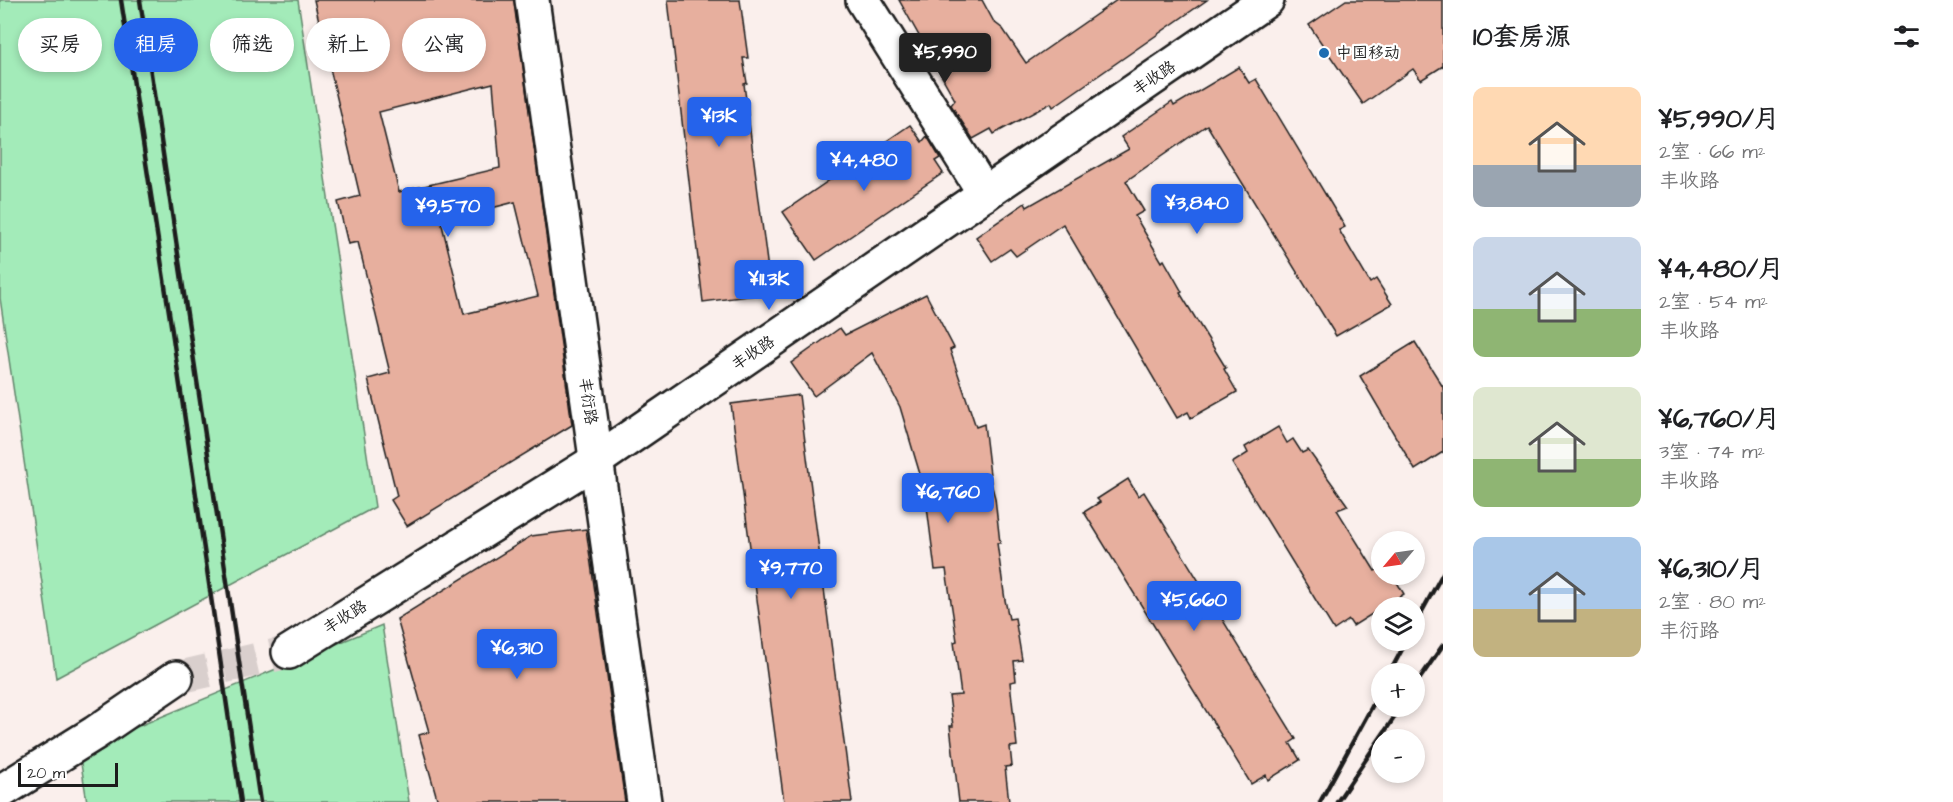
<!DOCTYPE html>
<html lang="zh">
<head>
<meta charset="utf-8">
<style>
  :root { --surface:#fff; --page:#f2f2f2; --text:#202124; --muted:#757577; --accent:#2563eb }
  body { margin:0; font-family:"Architects Daughter","LXGW WenKai TC",sans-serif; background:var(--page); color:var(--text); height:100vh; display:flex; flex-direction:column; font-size:22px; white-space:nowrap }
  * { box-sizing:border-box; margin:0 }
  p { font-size:20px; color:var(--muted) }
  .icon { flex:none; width:33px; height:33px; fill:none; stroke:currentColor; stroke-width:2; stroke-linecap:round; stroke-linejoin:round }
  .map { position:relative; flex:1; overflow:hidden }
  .sheet { display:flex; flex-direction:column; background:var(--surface); width:510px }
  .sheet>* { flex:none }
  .banner { position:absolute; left:18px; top:18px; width:570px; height:54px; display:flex; gap:12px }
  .needle { width:39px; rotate:241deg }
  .tools { position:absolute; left:1371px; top:531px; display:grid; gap:12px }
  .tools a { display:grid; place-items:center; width:54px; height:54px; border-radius:50%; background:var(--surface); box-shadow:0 3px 9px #0003; font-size:30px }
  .scale { position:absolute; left:18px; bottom:15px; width:100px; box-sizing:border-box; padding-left:6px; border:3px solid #1c1c1c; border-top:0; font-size:16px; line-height:21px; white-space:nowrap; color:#1c1c1c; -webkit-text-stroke:4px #fff; paint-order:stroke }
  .price { position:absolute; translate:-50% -51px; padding:0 14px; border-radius:6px; background:var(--accent); color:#fff; font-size:20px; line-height:39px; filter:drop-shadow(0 2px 3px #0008) }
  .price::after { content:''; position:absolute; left:50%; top:36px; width:18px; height:14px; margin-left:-9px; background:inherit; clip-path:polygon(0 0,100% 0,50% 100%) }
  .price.selected { background:#222; color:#fff }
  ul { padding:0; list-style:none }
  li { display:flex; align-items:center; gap:18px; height:150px; padding:0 30px }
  li span { display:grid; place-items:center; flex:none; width:168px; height:120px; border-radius:12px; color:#555 }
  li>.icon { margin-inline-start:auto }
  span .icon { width:72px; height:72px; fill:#fffc; stroke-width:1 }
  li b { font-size:26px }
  h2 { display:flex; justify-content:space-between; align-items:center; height:72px; padding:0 30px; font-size:26px }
  .chip { padding:0 21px; border-radius:27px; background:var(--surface); box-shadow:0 3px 9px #0003; font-size:21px; line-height:54px }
  .chip.selected { background:var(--accent); color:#fff }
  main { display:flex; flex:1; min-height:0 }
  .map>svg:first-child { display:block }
  .green { fill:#a3ebb9; stroke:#60846a; stroke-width:1.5 }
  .building { fill:#e7af9e; stroke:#1c1c1c; stroke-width:1.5; fill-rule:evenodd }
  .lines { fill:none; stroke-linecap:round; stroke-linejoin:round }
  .minor-tunnel { stroke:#d9cfcd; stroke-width:33; stroke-dasharray:33 16; stroke-linecap:butt }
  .minor-casing { stroke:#1c1c1c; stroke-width:38 }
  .tertiary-casing { stroke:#1c1c1c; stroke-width:38 }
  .minor { stroke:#fff; stroke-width:33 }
  .tertiary { stroke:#fff; stroke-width:33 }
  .rail { stroke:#1c1c1c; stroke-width:4.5 }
  .poi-dot { fill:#1f6fb2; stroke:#fff; stroke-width:2 }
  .labels { text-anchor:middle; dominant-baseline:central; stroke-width:4.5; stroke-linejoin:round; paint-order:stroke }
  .poi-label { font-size:16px; fill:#1c1c1c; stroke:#fff; text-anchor:start }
  .street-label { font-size:16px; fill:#1c1c1c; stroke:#fff }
</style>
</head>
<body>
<main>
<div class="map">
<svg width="1443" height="802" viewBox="0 0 1443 802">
  <rect width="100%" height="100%" fill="#faefec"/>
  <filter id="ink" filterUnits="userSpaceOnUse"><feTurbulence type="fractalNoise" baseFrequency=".0167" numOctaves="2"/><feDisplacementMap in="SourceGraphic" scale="12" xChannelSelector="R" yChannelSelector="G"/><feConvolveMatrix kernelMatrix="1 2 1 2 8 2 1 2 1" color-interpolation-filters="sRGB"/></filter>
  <g filter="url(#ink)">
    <!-- green -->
    <g class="green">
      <path d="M 0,0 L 298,0 L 375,507 L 56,678 L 0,298 Z"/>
      <path d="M 382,625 L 409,802 L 87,802 L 79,751 Z"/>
    </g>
    <!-- building -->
    <g class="building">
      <path d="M 314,0 L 514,0 L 572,425 L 407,526 L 391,500 L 397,496 L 368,379 L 390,373 L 358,242 L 348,244 L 338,202 L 360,196 ZM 493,83 L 500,168 L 399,192 L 379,112 ZM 515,202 L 538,296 L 464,314 L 441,221 Z"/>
      <path d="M 668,0 L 740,0 L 748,58 L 743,58 L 747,83 L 744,84 L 771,293 L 703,302 Z"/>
      <path d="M 899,0 L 982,0 L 994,22 L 1003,29 L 1026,63 L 1117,0 L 1207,0 L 1053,107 L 1051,103 L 994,134 L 991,129 L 973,139 L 951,105 L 955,100 Z"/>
      <path d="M 1346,0 L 1443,0 L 1443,66 L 1421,80 L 1413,69 L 1363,104 L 1309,25 Z"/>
      <path d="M 1239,67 L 1249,83 L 1256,79 L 1345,227 L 1339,230 L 1370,283 L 1376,279 L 1392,304 L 1336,336 L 1207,125 L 1126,181 L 1144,211 L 1135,216 L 1162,262 L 1164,260 L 1182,292 L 1180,293 L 1226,368 L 1224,369 L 1237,392 L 1191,418 L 1188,412 L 1177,418 L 1063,224 L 1016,256 L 1010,249 L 992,261 L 976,237 L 1025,203 L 1027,207 L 1129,149 L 1121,137 L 1172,102 L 1174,106 Z"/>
      <path d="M 910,125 L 922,142 L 927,136 L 940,158 L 935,161 L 943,173 L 816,260 L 783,212 Z"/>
      <path d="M 926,294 L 954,348 L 950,350 L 976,427 L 984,424 L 991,483 L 995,498 L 1000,543 L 997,543 L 1005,600 L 1009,619 L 1015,618 L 1022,660 L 1014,661 L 1016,681 L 1010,682 L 1017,746 L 1010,747 L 1012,766 L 1005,767 L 1009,802 L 959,802 L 950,726 L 953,726 L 949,696 L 961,695 L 954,642 L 957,641 L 947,576 L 946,569 L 935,570 L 925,491 L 900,407 L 872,353 L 814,396 L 791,363 L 840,328 L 845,335 Z"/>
      <path d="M 1415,342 L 1443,387 L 1443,452 L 1415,470 L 1360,376 Z"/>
      <path d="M 799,395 L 835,674 L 852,802 L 784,802 L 731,404 Z"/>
      <path d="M 1278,427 L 1287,443 L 1293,439 L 1302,453 L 1308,450 L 1348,506 L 1337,510 L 1375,571 L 1382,567 L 1382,574 L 1392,574 L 1404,594 L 1353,626 L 1349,620 L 1334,630 L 1232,463 L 1248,453 L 1245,447 Z"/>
      <path d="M 1128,479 L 1138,496 L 1144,492 L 1296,739 L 1290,743 L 1300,760 L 1268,780 L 1266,775 L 1251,784 L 1084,512 L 1100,502 L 1097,499 Z"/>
      <path d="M 586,529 L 625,802 L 438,802 L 419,735 L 429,732 L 397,619 L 531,536 Z"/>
    </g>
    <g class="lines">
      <!-- minor-tunnel -->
      <path class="minor-tunnel" d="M 176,678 L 289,652"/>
      <defs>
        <g id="minor">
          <path d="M 863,0 L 985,194"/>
          <path d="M 289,652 L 597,460 L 1267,0"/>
          <path d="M 0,792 L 95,733 L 176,678"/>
        </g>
        <path id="tertiary" d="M 532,0 L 644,802"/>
      </defs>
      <!-- minor casing -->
      <use href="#minor" class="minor-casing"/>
      <!-- tertiary casing -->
      <use href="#tertiary" class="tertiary-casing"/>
      <!-- minor -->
      <use href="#minor" class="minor"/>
      <!-- tertiary -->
      <use href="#tertiary" class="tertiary"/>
      <!-- rail -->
      <g class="rail">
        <path d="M 121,0 L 173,338 L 241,802"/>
        <path d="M 140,0 L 260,802"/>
        <path d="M 1414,626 L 1443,573"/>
        <path d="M 1389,674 L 1407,640"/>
        <path d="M 1414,687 L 1443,645"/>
        <path d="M 1320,802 L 1382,688"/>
        <path d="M 1337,802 L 1402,706"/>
      </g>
    </g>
  </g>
  <!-- markers -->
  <circle class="poi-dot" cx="1324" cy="53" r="6"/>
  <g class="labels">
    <!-- poi labels -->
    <g class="poi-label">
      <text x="1336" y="53">中国移动</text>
    </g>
    <!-- street labels -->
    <g class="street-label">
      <text transform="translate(1154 78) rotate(-34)">丰收路</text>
      <text transform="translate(753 353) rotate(-34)">丰收路</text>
      <text transform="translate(588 401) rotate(82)">丰衍路</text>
      <text transform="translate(345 617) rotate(-32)">丰收路</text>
    </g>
  </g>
</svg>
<div class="tools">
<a><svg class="needle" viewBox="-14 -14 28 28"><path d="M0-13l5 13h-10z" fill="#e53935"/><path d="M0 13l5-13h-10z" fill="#757577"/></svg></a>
<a><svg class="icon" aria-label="layers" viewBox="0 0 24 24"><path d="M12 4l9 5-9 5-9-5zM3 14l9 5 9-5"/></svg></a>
<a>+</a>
<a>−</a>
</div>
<div class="scale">20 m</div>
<b class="price selected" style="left:945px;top:84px">¥5,990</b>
<b class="price" style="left:719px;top:148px">¥13K</b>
<b class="price" style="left:864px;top:192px">¥4,480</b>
<b class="price" style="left:1197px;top:235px">¥3,840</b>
<b class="price" style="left:448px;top:238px">¥9,570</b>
<b class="price" style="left:769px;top:311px">¥11.3K</b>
<b class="price" style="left:948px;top:524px">¥6,760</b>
<b class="price" style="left:791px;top:600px">¥9,770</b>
<b class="price" style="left:1194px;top:632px">¥5,660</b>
<b class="price" style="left:517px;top:680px">¥6,310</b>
<div class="banner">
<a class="chip">买房</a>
<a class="chip selected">租房</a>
<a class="chip">筛选</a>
<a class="chip">新上</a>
<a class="chip">公寓</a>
</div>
</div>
<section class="sheet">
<h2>10套房源<svg class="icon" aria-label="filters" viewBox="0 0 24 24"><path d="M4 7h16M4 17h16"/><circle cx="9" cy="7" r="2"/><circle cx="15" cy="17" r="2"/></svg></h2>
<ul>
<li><span style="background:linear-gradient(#ffd9b3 65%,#9aa5b1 0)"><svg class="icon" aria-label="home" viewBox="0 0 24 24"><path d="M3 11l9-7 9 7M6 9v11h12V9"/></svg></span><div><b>¥5,990/月</b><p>2室 · 66 m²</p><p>丰收路</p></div></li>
<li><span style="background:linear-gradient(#c9d6e8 60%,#8fb573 0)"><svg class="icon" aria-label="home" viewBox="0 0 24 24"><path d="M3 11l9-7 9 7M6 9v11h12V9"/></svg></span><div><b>¥4,480/月</b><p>2室 · 54 m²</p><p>丰收路</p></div></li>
<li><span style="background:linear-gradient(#dfe7d0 60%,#8fb573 0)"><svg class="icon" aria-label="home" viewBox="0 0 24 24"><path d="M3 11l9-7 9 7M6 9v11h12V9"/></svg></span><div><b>¥6,760/月</b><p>3室 · 74 m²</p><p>丰收路</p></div></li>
<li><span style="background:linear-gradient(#a9c7e8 60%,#c2b280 0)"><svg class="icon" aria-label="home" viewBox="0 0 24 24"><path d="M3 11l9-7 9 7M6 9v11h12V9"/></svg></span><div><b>¥6,310/月</b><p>2室 · 80 m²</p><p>丰衍路</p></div></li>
</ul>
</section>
</main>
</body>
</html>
